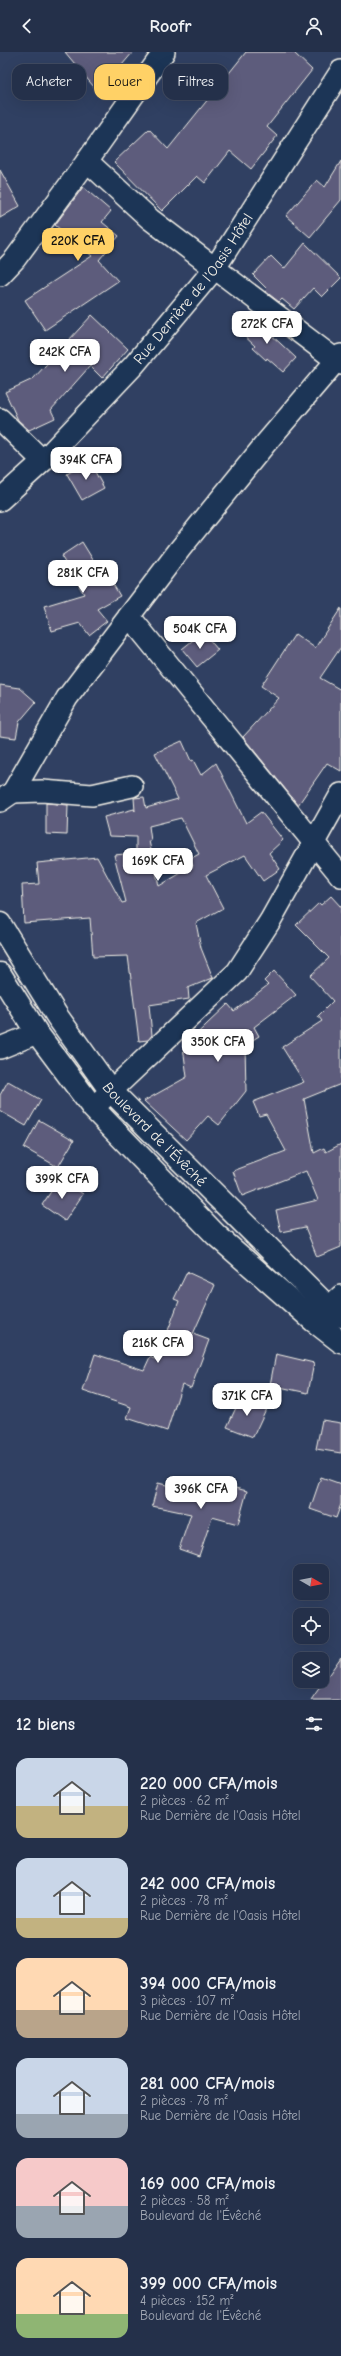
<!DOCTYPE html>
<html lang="fr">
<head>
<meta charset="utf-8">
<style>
  :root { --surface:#24304a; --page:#303c54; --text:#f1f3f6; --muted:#a3a9b5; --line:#414b62; --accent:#ffd166 }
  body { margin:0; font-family:"Comic Neue",sans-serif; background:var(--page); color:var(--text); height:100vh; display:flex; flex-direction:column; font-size:15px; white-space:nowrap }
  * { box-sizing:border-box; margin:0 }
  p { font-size:13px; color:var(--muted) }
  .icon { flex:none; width:22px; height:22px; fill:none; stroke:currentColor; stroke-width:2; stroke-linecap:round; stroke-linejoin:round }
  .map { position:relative; height:1648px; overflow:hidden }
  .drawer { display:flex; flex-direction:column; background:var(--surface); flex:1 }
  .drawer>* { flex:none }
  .top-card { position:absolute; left:12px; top:12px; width:317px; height:36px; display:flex; gap:8px }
  .needle { width:26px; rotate:99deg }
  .buttons { position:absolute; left:293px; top:1512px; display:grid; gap:8px }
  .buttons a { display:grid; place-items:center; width:36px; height:36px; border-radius:8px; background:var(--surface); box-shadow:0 4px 16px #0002,0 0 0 1px var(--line); font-size:20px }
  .price { position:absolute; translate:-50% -34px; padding:0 9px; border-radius:8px; background:#fff; color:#222; font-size:13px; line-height:26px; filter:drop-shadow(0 1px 2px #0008) }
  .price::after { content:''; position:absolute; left:50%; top:24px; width:12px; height:9px; margin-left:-6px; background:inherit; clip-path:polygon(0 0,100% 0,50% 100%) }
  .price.selected { background:var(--accent); color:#111 }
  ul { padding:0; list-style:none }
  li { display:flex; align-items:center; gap:12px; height:100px; padding:0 16px }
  li span { display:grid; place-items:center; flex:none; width:112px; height:80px; border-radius:12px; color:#555 }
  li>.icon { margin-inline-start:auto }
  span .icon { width:48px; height:48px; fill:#fffc; stroke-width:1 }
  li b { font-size:17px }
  h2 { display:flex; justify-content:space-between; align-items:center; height:48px; padding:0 16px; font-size:17px }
  .chip { padding:0 14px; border-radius:12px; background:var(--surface); box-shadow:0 4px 16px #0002,0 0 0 1px var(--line); font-size:14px; line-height:36px }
  .chip.selected { background:var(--accent); color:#111 }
  header { display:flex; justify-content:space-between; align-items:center; height:52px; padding:0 16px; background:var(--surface); font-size:18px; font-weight:700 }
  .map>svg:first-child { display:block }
  .building { fill:#5d5b7b; stroke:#f4f1e8; fill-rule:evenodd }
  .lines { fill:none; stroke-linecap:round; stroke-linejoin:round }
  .street-casing { stroke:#f4f1e8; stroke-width:24 }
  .primary-casing { stroke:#f4f1e8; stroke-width:25 }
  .street { stroke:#1d3557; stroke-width:21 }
  .primary { stroke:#1d3557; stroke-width:22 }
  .labels { text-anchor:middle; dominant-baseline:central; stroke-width:4; stroke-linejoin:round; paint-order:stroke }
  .street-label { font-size:15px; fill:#f4f1e8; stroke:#1d3557 }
</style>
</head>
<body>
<header><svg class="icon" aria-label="back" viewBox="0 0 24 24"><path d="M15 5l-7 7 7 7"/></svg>Roofr<svg class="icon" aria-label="person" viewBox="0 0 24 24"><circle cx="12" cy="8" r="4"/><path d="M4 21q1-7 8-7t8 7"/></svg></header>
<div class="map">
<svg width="341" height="1648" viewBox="0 0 341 1648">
  <rect width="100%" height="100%" fill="#304062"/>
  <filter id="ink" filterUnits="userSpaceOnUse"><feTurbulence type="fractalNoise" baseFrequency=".025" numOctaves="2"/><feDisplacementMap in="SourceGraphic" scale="8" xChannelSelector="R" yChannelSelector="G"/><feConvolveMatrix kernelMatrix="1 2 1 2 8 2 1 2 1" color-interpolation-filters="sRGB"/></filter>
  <g filter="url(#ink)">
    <!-- building -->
    <g class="building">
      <path d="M 65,0 L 133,0 L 116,20 L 119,23 L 99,41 Z"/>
      <path d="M 246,0 L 293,0 L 312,18 L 267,75 L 277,84 L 251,117 L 230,99 L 205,131 L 197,124 L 162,159 L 114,110 L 149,77 L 168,97 Z"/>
      <path d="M 341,109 L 341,148 L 310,185 L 286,164 L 317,128 L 325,135 Z"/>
      <path d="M 0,118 L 20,154 L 0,166 Z"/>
      <path d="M 83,135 L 111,159 L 102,170 L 119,184 L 99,208 L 118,229 L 45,278 L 25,248 L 92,204 L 55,173 Z"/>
      <path d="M 305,191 L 341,226 L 322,245 L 313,236 L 294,257 L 282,247 L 279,250 L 265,239 L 267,237 L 253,223 L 271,204 L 284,217 Z"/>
      <path d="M 92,263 L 128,297 L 102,326 L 90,314 L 51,358 L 55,366 L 29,378 L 18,368 L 5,340 L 33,327 Z"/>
      <path d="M 252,265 L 296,306 L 283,320 L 267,306 L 266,308 L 253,296 L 255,294 L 239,279 Z"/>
      <path d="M 89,409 L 104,436 L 82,448 L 67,422 Z"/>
      <path d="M 82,490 L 103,524 L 107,522 L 120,544 L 97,557 L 107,569 L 89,583 L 80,571 L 52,579 L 44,554 L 84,542 L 61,504 Z"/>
      <path d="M 341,556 L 341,595 L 320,626 L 341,638 L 341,719 L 327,711 L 298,753 L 243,685 L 279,646 L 261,634 L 295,582 L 315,596 Z"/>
      <path d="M 203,580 L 218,598 L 197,615 L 182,597 Z"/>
      <path d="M 0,633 L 20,636 L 36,650 L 19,670 L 16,686 L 0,684 Z"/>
      <path d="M 182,689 L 191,709 L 193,708 L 201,723 L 216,711 L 246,771 L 261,760 L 283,788 L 269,801 L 280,817 L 263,829 L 245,803 L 206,823 L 223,856 L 196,871 L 201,896 L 213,926 L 188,936 L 189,947 L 149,953 L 152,983 L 148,988 L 139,989 L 128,904 L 93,905 L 90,866 L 24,871 L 22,833 L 39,832 L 37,811 L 97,805 L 122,851 L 126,850 L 114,803 L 136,801 L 136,785 L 109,784 L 104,765 L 134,757 L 135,759 L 134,746 L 144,745 L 146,756 L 178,747 L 155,701 ZM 181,766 L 199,802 L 190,807 L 193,814 L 159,834 L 149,789 L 151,789 L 149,774 Z"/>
      <path d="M 46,751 L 68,753 L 67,783 L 46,782 Z"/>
      <path d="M 331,844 L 341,855 L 341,1032 L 304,1047 L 314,1101 L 324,1096 L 326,1100 L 341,1092 L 341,1195 L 317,1205 L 305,1175 L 281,1180 L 276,1158 L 318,1148 L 306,1119 L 242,1144 L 233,1119 L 286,1099 L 266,1062 L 259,1064 L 253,1050 L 304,1030 L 282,995 L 322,969 L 318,964 L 333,949 L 310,924 L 329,906 L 296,873 L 319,851 L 321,853 Z"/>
      <path d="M 274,919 L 296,943 L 254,975 L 259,984 L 245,993 L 246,1039 L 219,1073 L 208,1064 L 186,1088 L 144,1049 L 187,1025 L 183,995 L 228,952 L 234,959 L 268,933 L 264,929 Z"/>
      <path d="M 8,1029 L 41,1048 L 26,1074 L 0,1059 L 0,1043 Z"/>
      <path d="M 39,1068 L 74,1088 L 58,1115 L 24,1096 Z"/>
      <path d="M 60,1126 L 83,1142 L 65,1169 L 42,1153 Z"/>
      <path d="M 187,1220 L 215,1233 L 193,1282 L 209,1288 L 191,1336 L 182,1332 L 167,1379 L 127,1366 L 131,1355 L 83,1339 L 95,1302 L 144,1318 L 150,1305 L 157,1308 L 179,1249 L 174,1247 Z"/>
      <path d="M 276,1302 L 314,1311 L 308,1341 L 270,1333 Z"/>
      <path d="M 241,1345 L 266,1357 L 253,1385 L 227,1375 Z"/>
      <path d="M 322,1368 L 341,1371 L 341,1401 L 316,1397 Z"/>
      <path d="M 321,1425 L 341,1432 L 341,1452 L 336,1466 L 310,1457 Z"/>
      <path d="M 212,1430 L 247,1439 L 238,1472 L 212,1465 L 199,1504 L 179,1497 L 191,1462 L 152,1454 L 158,1431 L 209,1443 Z"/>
      <path d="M 341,1605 L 341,1648 L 311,1648 Z"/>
    </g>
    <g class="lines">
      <defs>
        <g id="street">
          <path d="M 87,109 L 150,167 L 341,312"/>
          <path d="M 0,223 L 15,207 L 87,109 L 164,0"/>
          <path d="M 0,367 L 43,409"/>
          <path id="s1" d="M 0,448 L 43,409 L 134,313 L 215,216 L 341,19"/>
          <path d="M 129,564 L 341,824"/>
          <path d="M 13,740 L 42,739 L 92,743 L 132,734"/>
          <path d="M 0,749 L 13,740 L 67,646 L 180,497 L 266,391 L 341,303"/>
          <path d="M 0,996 L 37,981"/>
          <path d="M 93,1056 L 237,920 L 270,869 L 341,742"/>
          <path d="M 316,1267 L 341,1244"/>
        </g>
        <g id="primary">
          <path id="s2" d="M 0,872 L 57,964 L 110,1038 L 328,1255 L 341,1264"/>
          <path d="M 0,922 L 37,981 L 93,1056 L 216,1183 L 314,1269 L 341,1290"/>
        </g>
      </defs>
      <!-- street casing -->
      <use href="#street" class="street-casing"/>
      <!-- primary casing -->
      <use href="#primary" class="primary-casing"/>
      <!-- street -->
      <use href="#street" class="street"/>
      <!-- primary -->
      <use href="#primary" class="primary"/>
    </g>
  </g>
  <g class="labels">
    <!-- street labels -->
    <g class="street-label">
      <text stroke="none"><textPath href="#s1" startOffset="287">Rue Derrière de l'Oasis Hôtel</textPath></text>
      <text stroke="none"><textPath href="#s2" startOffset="262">Boulevard de l'Évêché</textPath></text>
    </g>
  </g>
</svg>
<div class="buttons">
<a><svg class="needle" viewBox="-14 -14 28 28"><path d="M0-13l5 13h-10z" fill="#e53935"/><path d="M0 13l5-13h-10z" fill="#a3a9b5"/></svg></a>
<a><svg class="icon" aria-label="locate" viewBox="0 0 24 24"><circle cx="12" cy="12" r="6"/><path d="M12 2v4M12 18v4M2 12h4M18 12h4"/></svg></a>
<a><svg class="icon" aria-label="layers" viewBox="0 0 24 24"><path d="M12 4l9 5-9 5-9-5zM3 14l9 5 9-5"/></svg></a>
</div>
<b class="price selected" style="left:78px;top:210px">220K CFA</b>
<b class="price" style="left:267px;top:293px">272K CFA</b>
<b class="price" style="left:65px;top:321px">242K CFA</b>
<b class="price" style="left:86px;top:429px">394K CFA</b>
<b class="price" style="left:83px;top:542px">281K CFA</b>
<b class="price" style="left:200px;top:598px">504K CFA</b>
<b class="price" style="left:158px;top:830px">169K CFA</b>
<b class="price" style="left:218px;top:1011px">350K CFA</b>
<b class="price" style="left:62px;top:1148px">399K CFA</b>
<b class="price" style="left:158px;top:1312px">216K CFA</b>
<b class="price" style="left:247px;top:1365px">371K CFA</b>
<b class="price" style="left:201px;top:1458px">396K CFA</b>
<div class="top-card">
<a class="chip">Acheter</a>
<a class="chip selected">Louer</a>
<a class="chip">Filtres</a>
</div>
</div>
<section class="drawer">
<h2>12 biens<svg class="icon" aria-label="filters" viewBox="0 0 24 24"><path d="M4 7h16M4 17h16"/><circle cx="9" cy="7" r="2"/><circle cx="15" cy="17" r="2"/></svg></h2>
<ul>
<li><span style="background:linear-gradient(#c9d6e8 60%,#c2b280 0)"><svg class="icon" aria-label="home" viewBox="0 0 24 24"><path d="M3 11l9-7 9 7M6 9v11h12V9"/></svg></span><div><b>220 000 CFA/mois</b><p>2 pièces · 62 m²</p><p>Rue Derrière de l'Oasis Hôtel</p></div></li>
<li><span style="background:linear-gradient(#c9d6e8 75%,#c2b280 0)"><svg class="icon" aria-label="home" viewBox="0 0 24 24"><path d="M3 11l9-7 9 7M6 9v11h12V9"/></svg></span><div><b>242 000 CFA/mois</b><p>2 pièces · 78 m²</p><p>Rue Derrière de l'Oasis Hôtel</p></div></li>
<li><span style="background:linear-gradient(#ffd9b3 65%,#b9a48a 0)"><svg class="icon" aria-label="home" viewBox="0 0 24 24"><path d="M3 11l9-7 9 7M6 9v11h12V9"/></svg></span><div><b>394 000 CFA/mois</b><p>3 pièces · 107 m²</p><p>Rue Derrière de l'Oasis Hôtel</p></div></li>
<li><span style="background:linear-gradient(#c9d6e8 70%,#9aa5b1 0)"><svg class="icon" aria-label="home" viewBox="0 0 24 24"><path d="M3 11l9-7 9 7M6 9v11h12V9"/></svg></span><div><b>281 000 CFA/mois</b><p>2 pièces · 78 m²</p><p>Rue Derrière de l'Oasis Hôtel</p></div></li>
<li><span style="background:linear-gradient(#f6c9c9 60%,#9aa5b1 0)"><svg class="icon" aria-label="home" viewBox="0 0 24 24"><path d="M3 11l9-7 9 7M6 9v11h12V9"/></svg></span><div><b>169 000 CFA/mois</b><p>2 pièces · 58 m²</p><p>Boulevard de l'Évêché</p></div></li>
<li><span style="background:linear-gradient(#ffd9b3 70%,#8fb573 0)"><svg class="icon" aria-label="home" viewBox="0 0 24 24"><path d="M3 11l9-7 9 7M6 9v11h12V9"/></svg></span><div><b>399 000 CFA/mois</b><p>4 pièces · 152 m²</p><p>Boulevard de l'Évêché</p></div></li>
</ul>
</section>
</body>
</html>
